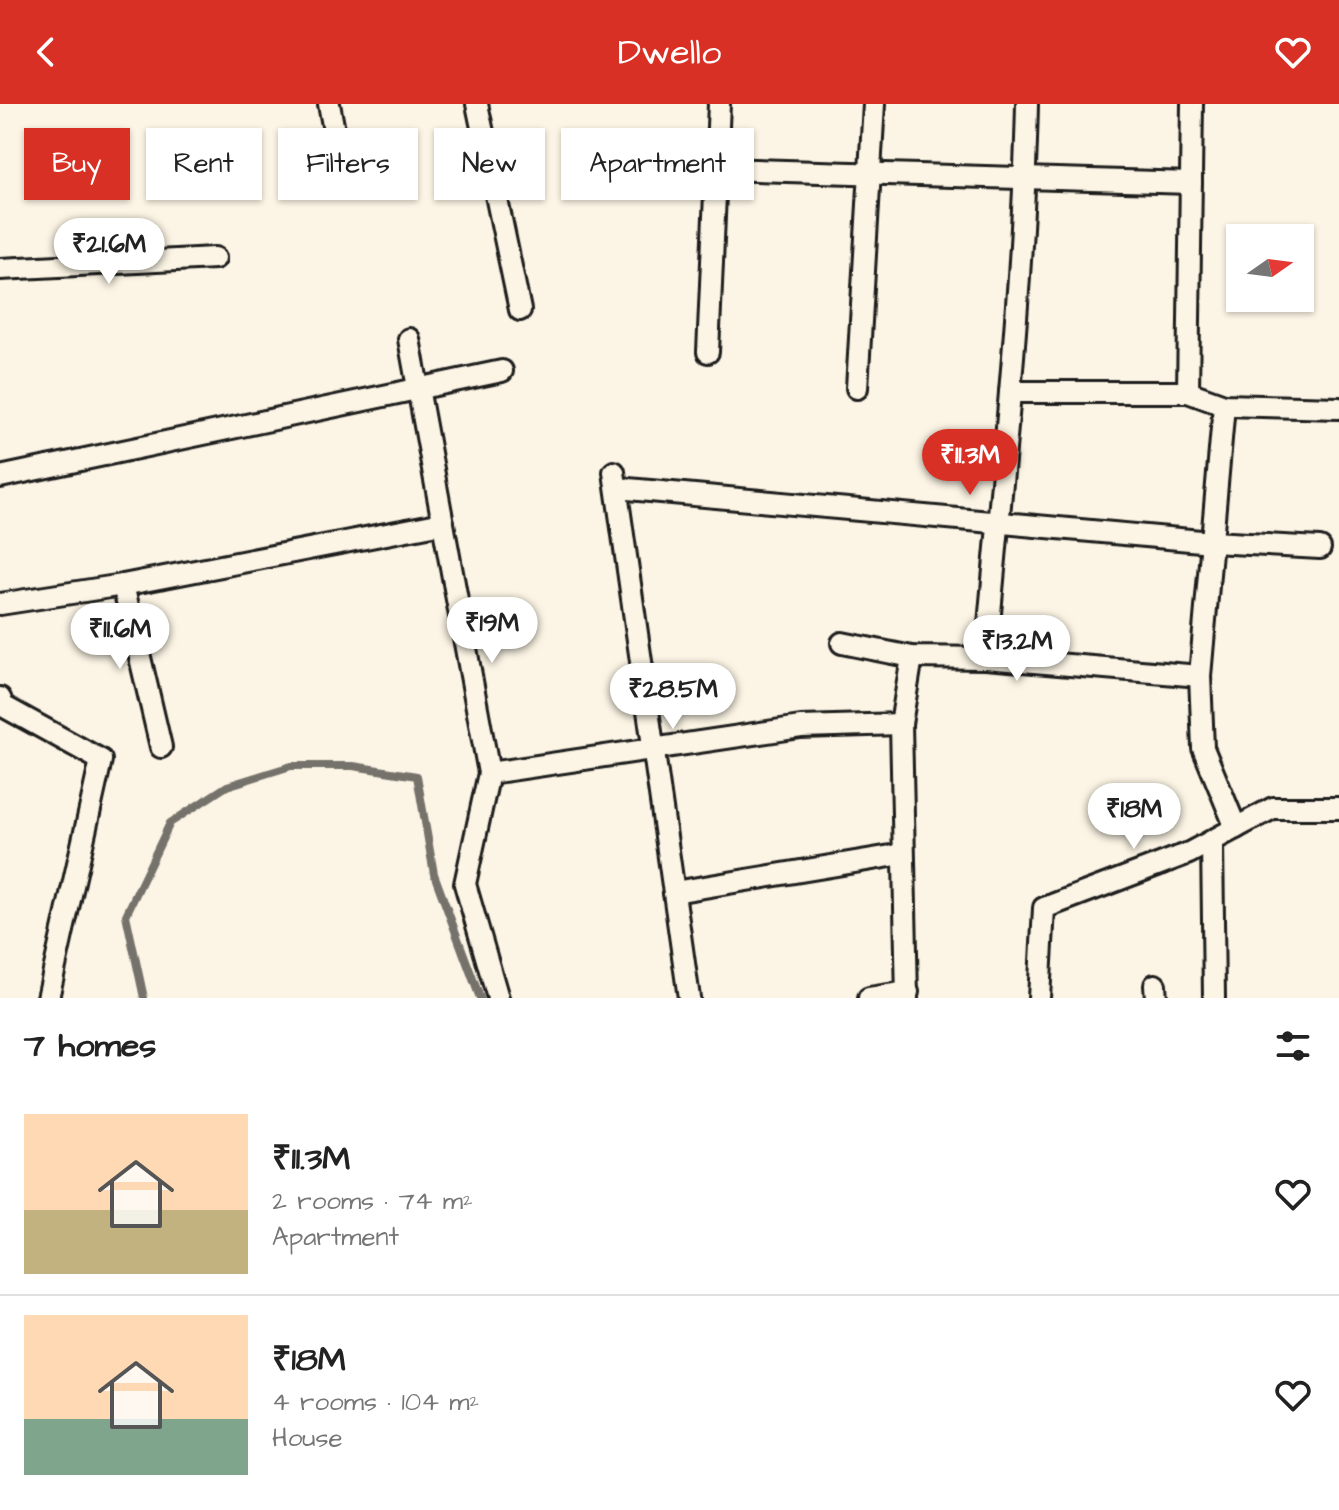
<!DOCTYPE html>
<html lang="en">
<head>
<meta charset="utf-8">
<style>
  :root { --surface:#fff; --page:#f6f6f6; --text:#222; --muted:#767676; --line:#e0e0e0; --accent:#d93025 }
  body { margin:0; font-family:"Architects Daughter",sans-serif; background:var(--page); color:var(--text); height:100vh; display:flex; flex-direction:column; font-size:30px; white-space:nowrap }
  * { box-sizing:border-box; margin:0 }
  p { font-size:26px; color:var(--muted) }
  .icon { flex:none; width:44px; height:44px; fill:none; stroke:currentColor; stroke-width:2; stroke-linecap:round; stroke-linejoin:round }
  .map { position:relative; height:894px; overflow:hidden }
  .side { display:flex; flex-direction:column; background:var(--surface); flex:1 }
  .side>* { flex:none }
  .top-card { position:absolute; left:24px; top:24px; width:800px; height:72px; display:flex; gap:16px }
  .needle { width:52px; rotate:76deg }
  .fabs { position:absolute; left:1226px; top:120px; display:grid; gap:16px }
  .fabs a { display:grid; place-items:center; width:88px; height:88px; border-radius:0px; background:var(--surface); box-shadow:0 2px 6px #0004; font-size:40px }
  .price { position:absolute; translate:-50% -68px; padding:0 18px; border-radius:28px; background:#fff; color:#222; font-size:26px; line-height:52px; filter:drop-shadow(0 2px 4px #0008) }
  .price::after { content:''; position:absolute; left:50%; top:48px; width:24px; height:18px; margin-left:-12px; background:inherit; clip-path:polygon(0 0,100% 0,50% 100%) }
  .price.selected { background:var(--accent); color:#fff }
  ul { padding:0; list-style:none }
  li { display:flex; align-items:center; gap:24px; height:200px; padding:0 24px }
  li+li { border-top:2px solid var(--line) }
  li span { display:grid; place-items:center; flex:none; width:224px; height:160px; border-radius:0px; color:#555 }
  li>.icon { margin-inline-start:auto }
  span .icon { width:96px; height:96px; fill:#fffc; stroke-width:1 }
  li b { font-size:34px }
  h2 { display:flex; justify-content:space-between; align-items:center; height:96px; padding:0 24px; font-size:34px }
  .tag { padding:0 28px; border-radius:0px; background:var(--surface); box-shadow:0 2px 6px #0004; font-size:28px; line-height:72px }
  .tag.selected { background:var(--accent); color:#fff }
  header { display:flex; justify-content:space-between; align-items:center; height:104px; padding:0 24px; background:var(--accent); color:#fff; font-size:36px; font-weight:600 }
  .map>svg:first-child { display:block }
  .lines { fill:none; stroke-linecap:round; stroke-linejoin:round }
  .stream { stroke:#75726c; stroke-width:8 }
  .street-casing { stroke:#1c1c1c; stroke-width:26 }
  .street { stroke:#fcf5e5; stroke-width:20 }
</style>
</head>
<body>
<header><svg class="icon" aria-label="back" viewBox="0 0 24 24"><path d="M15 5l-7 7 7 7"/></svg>Dwello<svg class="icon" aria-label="heart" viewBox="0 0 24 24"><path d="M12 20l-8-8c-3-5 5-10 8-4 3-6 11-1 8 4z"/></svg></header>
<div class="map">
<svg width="1339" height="894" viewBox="0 0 1339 894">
  <rect width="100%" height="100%" fill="#fcf5e5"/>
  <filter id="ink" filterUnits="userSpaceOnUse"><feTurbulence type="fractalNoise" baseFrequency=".0125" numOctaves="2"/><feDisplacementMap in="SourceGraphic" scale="16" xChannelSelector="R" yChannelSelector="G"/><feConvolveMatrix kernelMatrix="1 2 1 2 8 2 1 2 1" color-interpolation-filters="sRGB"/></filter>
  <g filter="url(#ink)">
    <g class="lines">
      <!-- stream -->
      <path class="stream" d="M 144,894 L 126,811 L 170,719 L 227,682 L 291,662 L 353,662 L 417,672 L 434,770 L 480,894"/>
      <defs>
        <g id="street">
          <path d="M 329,0 L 344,80"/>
          <path d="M 477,0 L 520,206"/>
          <path d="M 719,65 L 1191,79"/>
          <path d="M 0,165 L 215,154"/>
          <path d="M 409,235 L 489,669 L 465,780 L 498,894"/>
          <path d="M 708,248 L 719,0"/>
          <path d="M 857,284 L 874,0"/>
          <path d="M 1010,288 L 1188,288 L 1224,301 L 1339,304"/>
          <path d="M 1188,288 L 1192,0"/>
          <path d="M 1224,301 L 1200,572 L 1203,644 L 1236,724"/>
          <path d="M 614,368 L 689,894"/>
          <path d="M 0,373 L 502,267"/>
          <path d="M 617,384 L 1212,438 L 1320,444"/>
          <path d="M 123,481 L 161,643"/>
          <path d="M 0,500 L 123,481 L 443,419"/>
          <path d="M 842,539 L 912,553 L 986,554 L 1200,572"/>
          <path d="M 986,554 C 1002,370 1023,185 1027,0"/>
          <path d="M 0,594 L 3,602 L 101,656 L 48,894"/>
          <path d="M 489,669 L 801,623 L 901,620"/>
          <path d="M 1212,737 L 1214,894"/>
          <path d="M 674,788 L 903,750"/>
          <path d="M 1155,881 L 1156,894"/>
          <path d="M 869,894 L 908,888"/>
          <path d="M 907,894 L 901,620 L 912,553"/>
          <path d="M 1039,894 L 1044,804 L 1189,749 L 1273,704 L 1339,704"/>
        </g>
      </defs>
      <!-- street casing -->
      <use href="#street" class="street-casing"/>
      <!-- street -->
      <use href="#street" class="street"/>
    </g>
  </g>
</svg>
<div class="fabs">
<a><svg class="needle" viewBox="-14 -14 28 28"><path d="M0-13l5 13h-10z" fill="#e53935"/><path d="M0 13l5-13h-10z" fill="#767676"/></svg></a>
</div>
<b class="price" style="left:109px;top:182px">₹21.6M</b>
<b class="price selected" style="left:970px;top:393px">₹11.3M</b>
<b class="price" style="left:492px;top:561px">₹19M</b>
<b class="price" style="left:120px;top:567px">₹11.6M</b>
<b class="price" style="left:1017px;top:579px">₹13.2M</b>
<b class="price" style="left:673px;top:627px">₹28.5M</b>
<b class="price" style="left:1134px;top:747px">₹18M</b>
<div class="top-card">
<a class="tag selected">Buy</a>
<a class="tag">Rent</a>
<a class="tag">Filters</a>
<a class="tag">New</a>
<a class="tag">Apartment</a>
</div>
</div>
<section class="side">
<h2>7 homes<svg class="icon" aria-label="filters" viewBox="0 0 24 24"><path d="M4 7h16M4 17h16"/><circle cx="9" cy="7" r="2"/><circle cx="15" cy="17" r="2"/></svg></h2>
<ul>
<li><span style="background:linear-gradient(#ffd9b3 60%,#c2b280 0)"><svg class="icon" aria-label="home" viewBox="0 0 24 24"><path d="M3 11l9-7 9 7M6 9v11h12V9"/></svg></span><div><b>₹11.3M</b><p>2 rooms · 74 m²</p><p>Apartment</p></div><svg class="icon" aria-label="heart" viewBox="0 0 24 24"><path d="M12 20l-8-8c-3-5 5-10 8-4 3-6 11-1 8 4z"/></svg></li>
<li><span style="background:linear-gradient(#ffd9b3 65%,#7fa58c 0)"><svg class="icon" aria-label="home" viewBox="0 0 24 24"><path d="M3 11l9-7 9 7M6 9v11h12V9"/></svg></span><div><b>₹18M</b><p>4 rooms · 104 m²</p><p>House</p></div><svg class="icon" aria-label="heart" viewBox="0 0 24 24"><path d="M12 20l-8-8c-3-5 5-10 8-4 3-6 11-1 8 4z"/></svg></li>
</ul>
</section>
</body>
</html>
